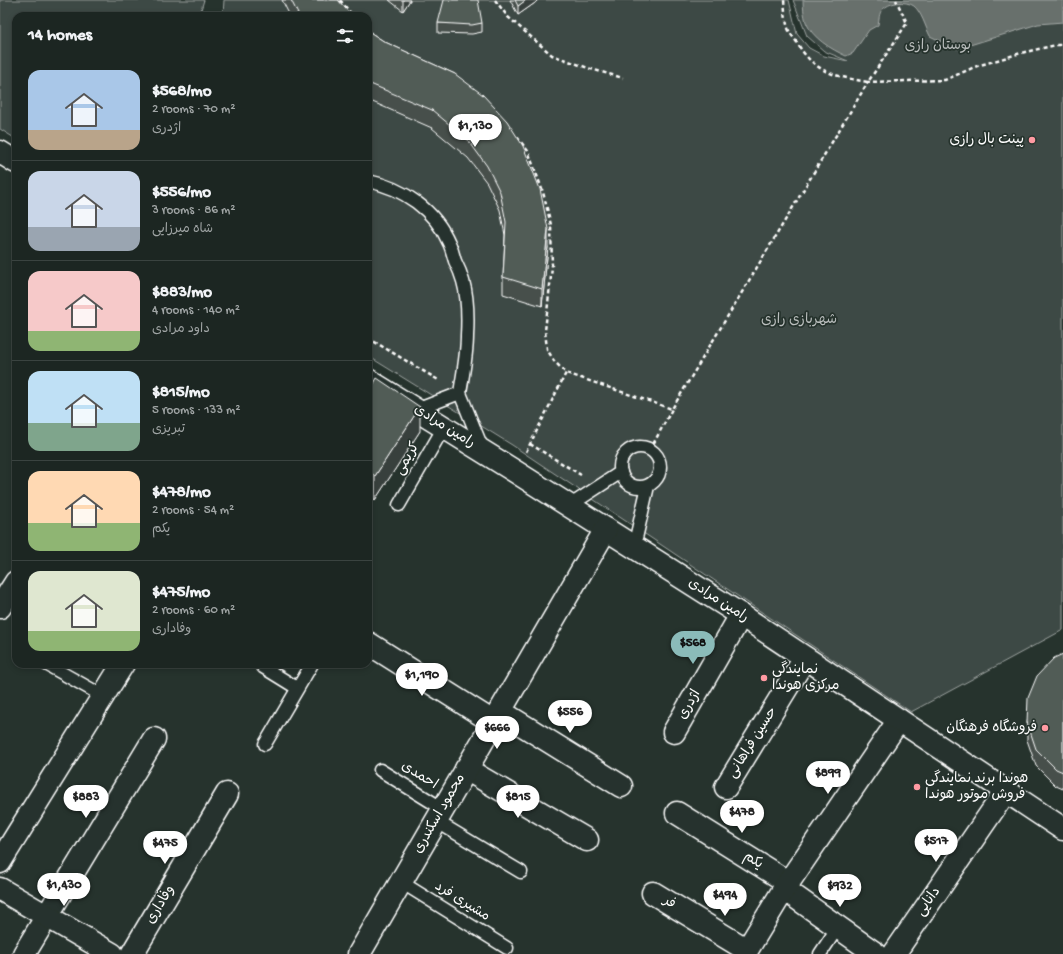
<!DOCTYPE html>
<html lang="en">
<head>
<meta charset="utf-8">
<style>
  :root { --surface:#1c2622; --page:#29322f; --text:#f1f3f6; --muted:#a0a5a5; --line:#3a4340; --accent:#8bbbb9 }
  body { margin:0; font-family:"Gochi Hand","Playpen Sans Arabic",sans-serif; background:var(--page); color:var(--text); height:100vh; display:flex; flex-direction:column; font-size:15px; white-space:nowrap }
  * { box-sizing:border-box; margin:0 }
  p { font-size:13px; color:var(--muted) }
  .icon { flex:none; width:22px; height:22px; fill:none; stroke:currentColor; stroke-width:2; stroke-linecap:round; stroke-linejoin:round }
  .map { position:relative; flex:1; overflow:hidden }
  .drawer { position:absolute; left:12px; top:12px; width:360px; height:656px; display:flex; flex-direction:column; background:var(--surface); border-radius:12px; box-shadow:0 2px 6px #0003,0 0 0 1px var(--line) }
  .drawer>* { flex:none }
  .price { position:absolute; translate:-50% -34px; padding:0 9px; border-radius:14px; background:#fff; color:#222; font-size:13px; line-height:26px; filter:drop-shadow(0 1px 2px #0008) }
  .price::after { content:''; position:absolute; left:50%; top:24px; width:12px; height:9px; margin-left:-6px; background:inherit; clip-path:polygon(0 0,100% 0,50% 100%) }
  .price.selected { background:var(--accent); color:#111 }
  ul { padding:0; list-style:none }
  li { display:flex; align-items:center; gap:12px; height:100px; padding:0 16px }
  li+li { border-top:1px solid var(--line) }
  li span { display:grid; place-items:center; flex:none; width:112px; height:80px; border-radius:12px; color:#555 }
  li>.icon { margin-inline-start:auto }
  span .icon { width:48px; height:48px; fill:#fffc; stroke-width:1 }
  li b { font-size:17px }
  h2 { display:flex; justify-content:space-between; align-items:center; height:48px; padding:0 16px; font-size:17px }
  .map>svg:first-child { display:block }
  .green { fill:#3e4944; stroke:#9ea4a2 }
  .water { fill:#67706c; stroke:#a4a9a7 }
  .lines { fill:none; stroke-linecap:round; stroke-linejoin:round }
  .service-casing { stroke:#fff; stroke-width:15 }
  .minor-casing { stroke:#fff; stroke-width:25 }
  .tertiary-casing { stroke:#fff; stroke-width:25 }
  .path { stroke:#fff; stroke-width:2.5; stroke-dasharray:4 3; stroke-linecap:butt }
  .service { stroke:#26332d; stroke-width:12 }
  .minor { stroke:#26332d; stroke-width:22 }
  .tertiary { stroke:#26332d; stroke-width:22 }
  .wall { fill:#464f4b; stroke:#fff }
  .shaded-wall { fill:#39403d; stroke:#fff }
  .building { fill:#515c57; stroke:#fff }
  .poi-dot { fill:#ff9aa2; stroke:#26332d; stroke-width:1.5 }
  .labels { text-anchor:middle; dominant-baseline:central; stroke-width:3.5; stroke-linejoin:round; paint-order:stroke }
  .park-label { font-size:14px; fill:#bbbfbe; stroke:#26332d }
  .poi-label { font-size:14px; fill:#fff; stroke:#26332d; text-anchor:end }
  .street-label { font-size:14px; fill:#fff; stroke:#26332d }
</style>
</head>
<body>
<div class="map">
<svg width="1063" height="954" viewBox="0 0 1063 954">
  <rect width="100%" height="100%" fill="#26332d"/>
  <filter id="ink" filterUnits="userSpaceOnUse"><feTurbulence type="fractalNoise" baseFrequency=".025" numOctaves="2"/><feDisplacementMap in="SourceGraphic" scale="8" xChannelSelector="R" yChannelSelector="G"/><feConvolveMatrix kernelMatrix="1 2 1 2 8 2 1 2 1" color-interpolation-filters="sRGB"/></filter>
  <g filter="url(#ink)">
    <!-- green -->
    <g class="green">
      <path d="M 0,0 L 204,0 L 199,16 L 16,16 L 16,139 L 0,129 Z"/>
      <path d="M 224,0 L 789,0 L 797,34 L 809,48 L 824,56 L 848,61 L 824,51 L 807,36 L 793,0 L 1063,0 L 1063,630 L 911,712 L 512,445 L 368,356 L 368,16 L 223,16 Z"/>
    </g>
    <!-- water -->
    <path class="water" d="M 803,0 L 1063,0 L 1063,22 L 1038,24 L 957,49 L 930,36 C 925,26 922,13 914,6 C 905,0 889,2 882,10 C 879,13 879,20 878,25 L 869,30 L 853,53 L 846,56 C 831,49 812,38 806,22 C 804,15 803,7 803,0 Z"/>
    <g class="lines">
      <defs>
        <g id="service">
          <path d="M 368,181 C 403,188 435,210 449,243 C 452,249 453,255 455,261 C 458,267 461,274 463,281 C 468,298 468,318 467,336 C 467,354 463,374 460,393"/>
          <path d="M 416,410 L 460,393 L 483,450"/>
          <circle cx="640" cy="467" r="20"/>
          <path d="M 399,505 L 444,427"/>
          <path d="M 569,506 L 621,472"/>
          <path d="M 634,547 L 648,486"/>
          <path d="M 46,664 L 103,696"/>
          <path d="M 263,667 L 297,688"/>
          <path d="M 265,744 L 312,664"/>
          <path d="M 380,770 L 443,809"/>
          <path d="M 436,821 L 521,872"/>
          <path d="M 401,882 L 507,948"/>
          <path d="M 820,954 L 838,927"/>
        </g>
        <g id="minor">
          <path d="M 0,607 L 16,582"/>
          <path d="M 368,643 L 493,722"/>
          <path d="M 500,711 L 621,786"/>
          <path d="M 674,732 L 741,615"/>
          <path d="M 466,769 L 587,840"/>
          <path d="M 726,787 L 805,658"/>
          <path d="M 677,813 L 789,883"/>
          <path d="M 0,862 L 123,664"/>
          <path d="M 784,889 L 876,954"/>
          <path d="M 653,893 L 747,950 L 784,889 L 899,720"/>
          <path d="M 24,954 L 154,739"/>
          <path d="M 132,954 L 227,794"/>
          <path d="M 894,954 L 1006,791"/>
        </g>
        <g id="tertiary">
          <path d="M 0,152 L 16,162"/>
          <path d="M 368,380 L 516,472 L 741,615 L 1063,829"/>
          <path d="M 0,889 L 112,954"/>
          <path d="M 359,954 L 606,529"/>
        </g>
      </defs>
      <!-- service casing -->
      <use href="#service" class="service-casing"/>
      <!-- minor casing -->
      <use href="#minor" class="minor-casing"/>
      <!-- tertiary casing -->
      <use href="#tertiary" class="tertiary-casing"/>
      <!-- path -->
      <g class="path">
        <path d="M 340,0 L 353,16"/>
        <path d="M 495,0 L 508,17 L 552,55 L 591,69 L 623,78"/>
        <path d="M 784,0 C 785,9 785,19 788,28 C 789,32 793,37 796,41 C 814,73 834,76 868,82 L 907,23 L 896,0"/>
        <path d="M 368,31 L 374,35"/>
        <path d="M 517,137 L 528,151 L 543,192 L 551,225 L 552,267 L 545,331 L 547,349 L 554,361 L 566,373 L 672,409 L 868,82 L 945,80 L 977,66 L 1021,53 L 1056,45 L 1063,45"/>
        <path d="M 368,338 L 440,381"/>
        <path d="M 530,444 L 581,475"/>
        <path d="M 650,450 L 672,409"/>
        <path d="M 526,452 L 566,373"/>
      </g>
      <!-- service -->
      <use href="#service" class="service"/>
      <!-- minor -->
      <use href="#minor" class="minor"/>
      <!-- tertiary -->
      <use href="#tertiary" class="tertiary"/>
    </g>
    <!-- wall -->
    <g class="wall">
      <path d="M 282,0 L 338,0 L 352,16 L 290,16 Z"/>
      <path d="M 389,0 L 410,0 L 403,11 Z"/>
      <path d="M 510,0 L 538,0 L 535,3 L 518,15 Z"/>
      <path d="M 438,23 L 482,23 L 482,32 L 472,34 L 438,33 Z"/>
      <path d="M 368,31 L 385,42 L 455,74 L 548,247 L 542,306 L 503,294 L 503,277 L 505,235 L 500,210 L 487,183 L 468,158 L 432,128 L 368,100 Z"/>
      <path d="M 368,394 L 420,431 L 375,500 L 368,495 Z"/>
      <path d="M 1063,654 L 1063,789 L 1056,786 L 1036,766 L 1027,740 L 1027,722 Z"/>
    </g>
    <!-- shaded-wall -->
    <g class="shaded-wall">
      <path d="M 403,0 L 410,0 L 403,11 Z"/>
      <path d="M 526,0 L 538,0 L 535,3 L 518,15 L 518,6 Z"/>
      <path d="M 548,229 L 548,247 L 542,306 L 542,289 Z"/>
      <path d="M 420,407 L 420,431 L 375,500 L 375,476 Z"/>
    </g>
    <!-- building -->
    <g class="building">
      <path d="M 291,0 L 338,0 L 352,16 L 299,16 Z"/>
      <path d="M 444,0 L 478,0 L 482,23 L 472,25 L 438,23 Z"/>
      <path d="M 515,0 L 526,0 L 518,6 Z"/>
      <path d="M 368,31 L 385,42 L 455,74 L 483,95 L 507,121 L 523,146 L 540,189 L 548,229 L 542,289 L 503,277 L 506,222 L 500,192 L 487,166 L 468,140 L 432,110 L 368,83 Z"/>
      <path d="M 377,378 L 420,407 L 375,476 L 368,471 L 368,394 Z"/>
      <path d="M 1063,654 L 1063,772 L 1056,769 L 1036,749 L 1027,722 L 1028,698 L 1037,676 L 1054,658 Z"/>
    </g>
  </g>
  <!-- markers -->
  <g class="poi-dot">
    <circle cx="1032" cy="140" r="4"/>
    <circle cx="764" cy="678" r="4"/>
    <circle cx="1045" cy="728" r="4"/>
    <circle cx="917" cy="787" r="4"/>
  </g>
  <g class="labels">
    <!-- park labels -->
    <g class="park-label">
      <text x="938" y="46">بوستان رازی</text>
      <text x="799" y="320">شهربازی رازی</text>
    </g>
    <!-- poi labels -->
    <g class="poi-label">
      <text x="1024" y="140">پینت بال رازی</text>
      <text x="772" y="670" text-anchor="start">نمایندگی<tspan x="772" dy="16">مرکزی هوندا</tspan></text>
      <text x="1037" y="728">فروشگاه فرهنگان</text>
      <text x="925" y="779" text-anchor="start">هوندا برند نمایندگی<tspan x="925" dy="16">فروش موتور هوندا</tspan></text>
    </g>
    <!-- street labels -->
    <g class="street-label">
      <text transform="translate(444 427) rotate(32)">رامین مرادی</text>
      <text transform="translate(408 459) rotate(-60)">کریمی</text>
      <text transform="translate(718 601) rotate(33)">رامین مرادی</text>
      <text transform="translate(690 705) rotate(-60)">اژدری</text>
      <text transform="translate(753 743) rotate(-58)">حسین فراهانی</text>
      <text transform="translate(419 776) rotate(32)">احمدی</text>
      <text transform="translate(440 814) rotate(-60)">محمود اسکندری</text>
      <text transform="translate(753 861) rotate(32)">یکم</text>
      <text transform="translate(462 902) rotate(32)">مشیری فرد</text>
      <text transform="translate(929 902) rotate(-55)">دانایی</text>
      <text transform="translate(669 903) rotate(32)">فر</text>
      <text transform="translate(161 905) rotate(-59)">وفاداری</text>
    </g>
  </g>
</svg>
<b class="price" style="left:475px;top:148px">$1,130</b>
<b class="price selected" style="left:693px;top:665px">$568</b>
<b class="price" style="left:422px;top:697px">$1,190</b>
<b class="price" style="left:570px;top:734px">$556</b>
<b class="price" style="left:497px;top:750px">$666</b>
<b class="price" style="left:828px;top:795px">$899</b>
<b class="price" style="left:86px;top:819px">$883</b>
<b class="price" style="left:518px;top:819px">$815</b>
<b class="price" style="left:742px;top:834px">$478</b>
<b class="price" style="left:936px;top:863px">$517</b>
<b class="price" style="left:165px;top:865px">$475</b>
<b class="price" style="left:64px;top:907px">$1,430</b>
<b class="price" style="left:840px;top:908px">$932</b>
<b class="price" style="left:725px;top:917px">$494</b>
<section class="drawer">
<h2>14 homes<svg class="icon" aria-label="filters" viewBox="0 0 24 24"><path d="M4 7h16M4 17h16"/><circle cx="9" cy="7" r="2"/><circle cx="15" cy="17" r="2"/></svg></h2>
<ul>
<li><span style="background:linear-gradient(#a9c7e8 75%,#b9a48a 0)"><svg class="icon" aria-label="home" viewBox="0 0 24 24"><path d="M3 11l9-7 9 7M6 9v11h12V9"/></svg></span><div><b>$568/mo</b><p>2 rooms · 70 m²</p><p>اژدری</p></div></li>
<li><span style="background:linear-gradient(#c9d6e8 70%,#9aa5b1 0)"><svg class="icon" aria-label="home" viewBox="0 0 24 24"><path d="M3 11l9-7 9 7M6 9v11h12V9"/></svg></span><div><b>$556/mo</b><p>3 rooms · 86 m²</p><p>شاه میرزایی</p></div></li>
<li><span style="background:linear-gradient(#f6c9c9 75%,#8fb573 0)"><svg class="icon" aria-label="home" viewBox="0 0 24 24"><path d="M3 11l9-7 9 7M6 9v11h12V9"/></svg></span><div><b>$883/mo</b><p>4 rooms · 140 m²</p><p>داود مرادی</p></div></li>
<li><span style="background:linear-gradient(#bfe0f5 65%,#7fa58c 0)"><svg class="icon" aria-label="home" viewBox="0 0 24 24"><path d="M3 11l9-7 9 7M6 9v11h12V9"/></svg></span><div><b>$815/mo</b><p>5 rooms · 133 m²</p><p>تبریزی</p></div></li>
<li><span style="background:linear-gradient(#ffd9b3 65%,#8fb573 0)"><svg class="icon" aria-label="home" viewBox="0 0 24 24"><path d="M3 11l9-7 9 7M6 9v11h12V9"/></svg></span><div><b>$478/mo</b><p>2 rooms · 54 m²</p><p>یکم</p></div></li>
<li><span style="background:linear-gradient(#dfe7d0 75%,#8fb573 0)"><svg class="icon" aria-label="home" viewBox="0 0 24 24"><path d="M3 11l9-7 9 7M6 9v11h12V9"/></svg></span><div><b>$475/mo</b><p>2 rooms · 60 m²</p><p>وفاداری</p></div></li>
</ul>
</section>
</div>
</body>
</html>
